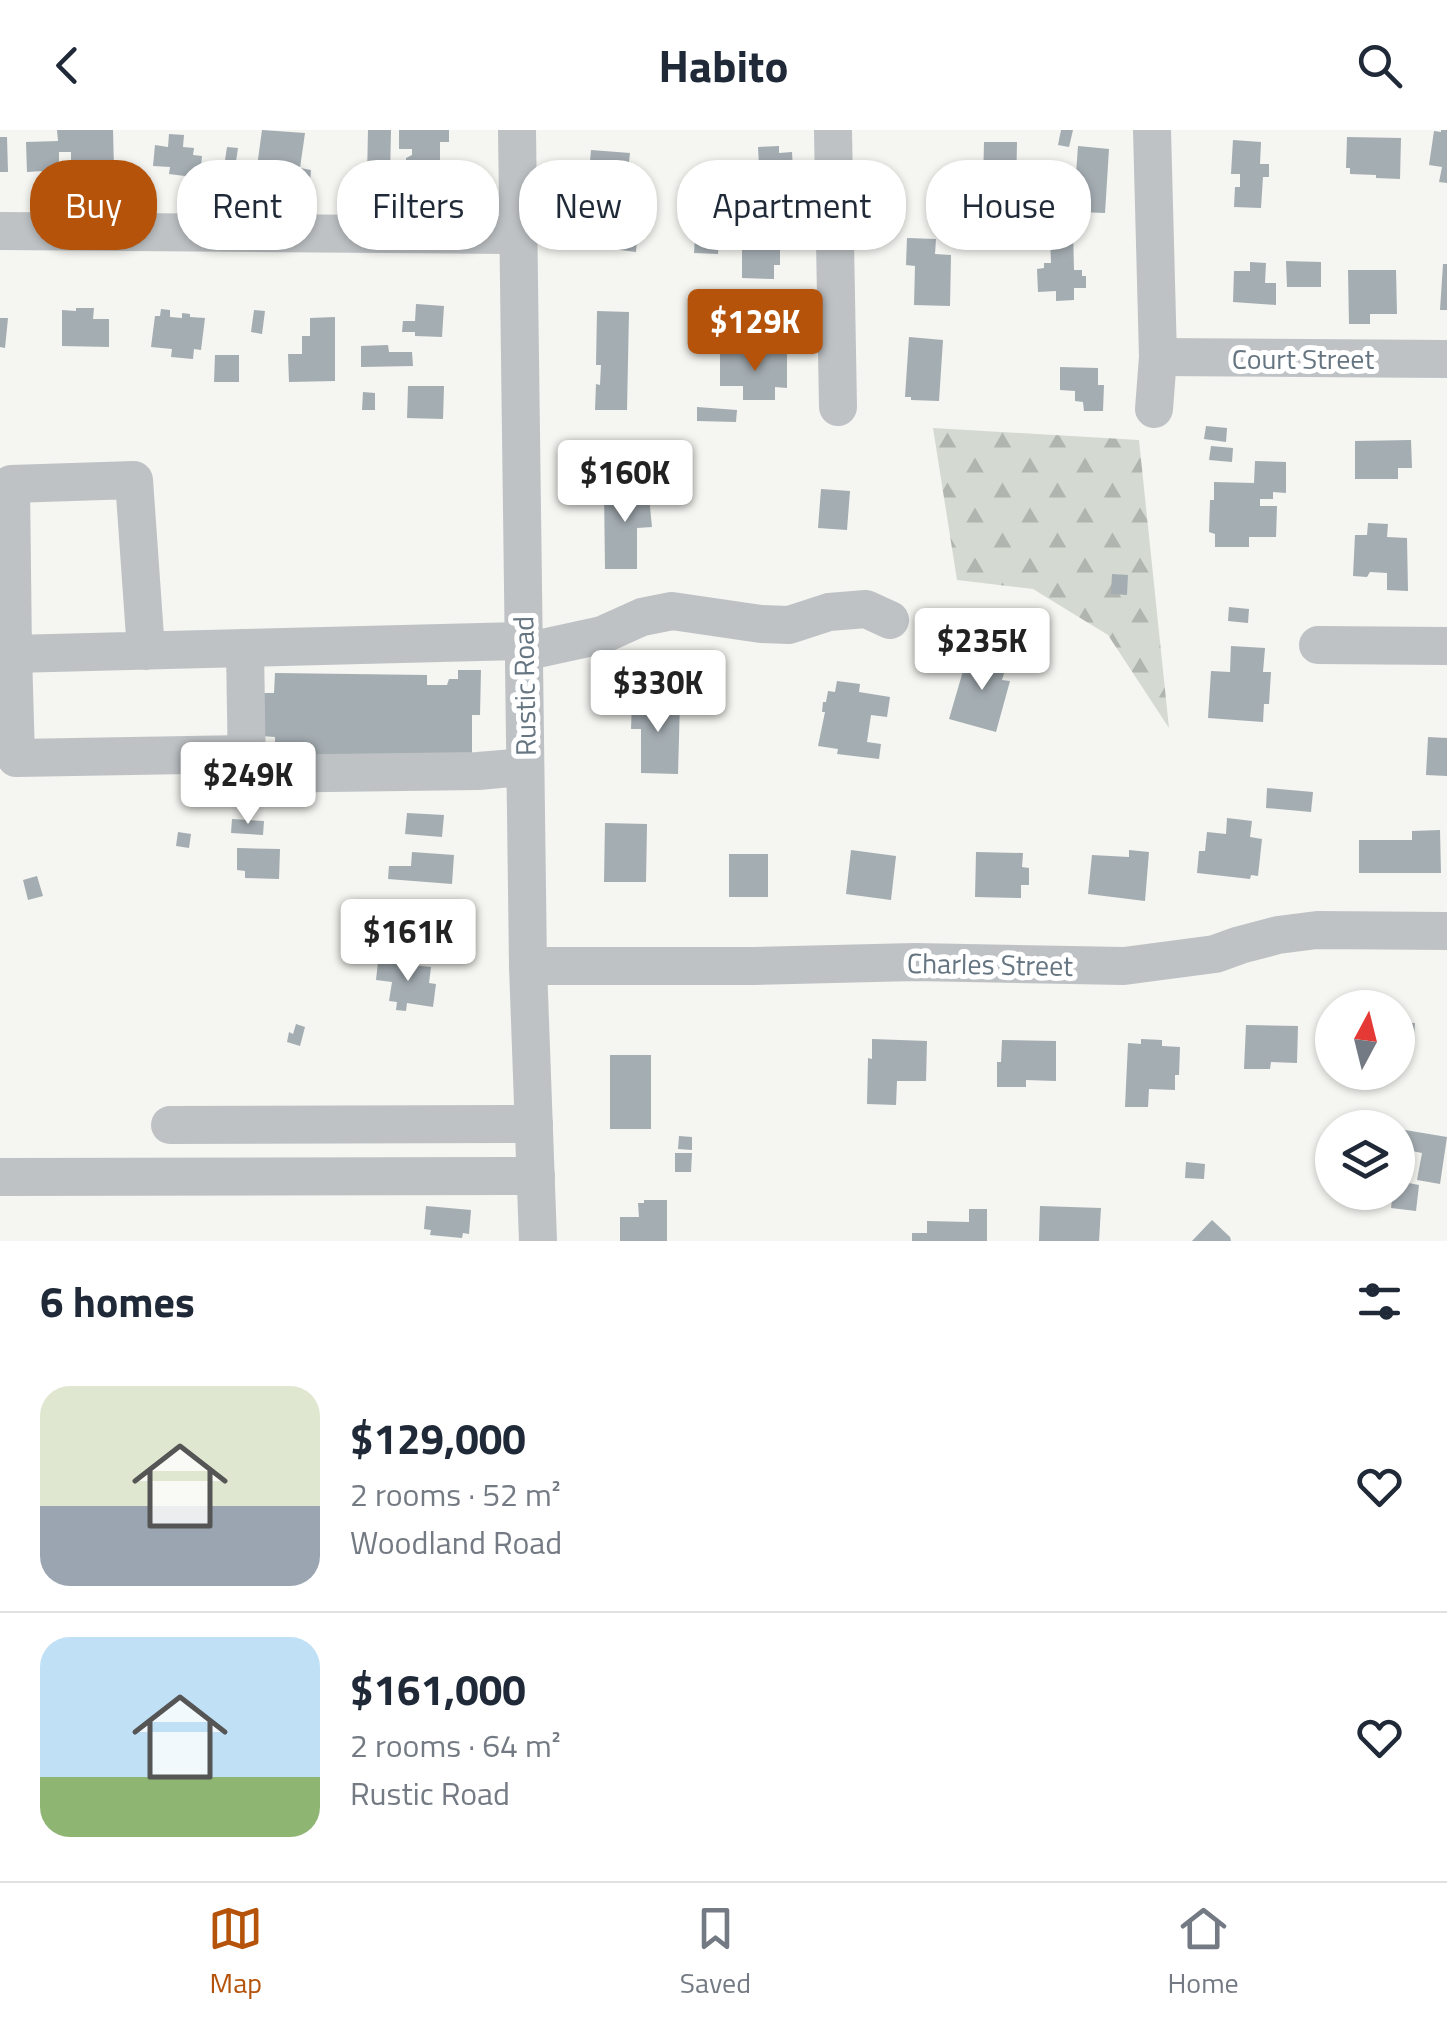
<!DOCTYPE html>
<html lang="en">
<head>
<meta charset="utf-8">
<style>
  :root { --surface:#fff; --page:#f2f2f3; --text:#1f2937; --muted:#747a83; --line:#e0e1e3; --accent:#b45309 }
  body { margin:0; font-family:"Titillium Web",sans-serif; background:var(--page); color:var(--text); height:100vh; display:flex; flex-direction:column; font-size:38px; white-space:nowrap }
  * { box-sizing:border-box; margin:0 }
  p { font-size:32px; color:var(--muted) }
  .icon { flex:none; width:55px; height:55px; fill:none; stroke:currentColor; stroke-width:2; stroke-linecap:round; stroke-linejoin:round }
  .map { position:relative; height:1111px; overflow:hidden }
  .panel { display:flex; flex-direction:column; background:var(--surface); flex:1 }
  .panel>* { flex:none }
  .banner { position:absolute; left:30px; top:30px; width:1388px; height:90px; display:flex; gap:20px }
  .needle { width:65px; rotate:7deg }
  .buttons { position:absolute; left:1315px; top:860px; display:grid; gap:20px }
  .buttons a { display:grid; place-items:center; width:100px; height:100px; border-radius:50%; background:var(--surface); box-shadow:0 2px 8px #0004; font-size:50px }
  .price { position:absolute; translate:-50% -85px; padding:0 22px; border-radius:10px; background:#fff; color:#222; font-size:32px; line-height:65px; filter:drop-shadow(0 2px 5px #0008) }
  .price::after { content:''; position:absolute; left:50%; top:60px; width:30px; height:22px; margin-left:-15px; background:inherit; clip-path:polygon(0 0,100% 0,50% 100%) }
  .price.active { background:var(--accent); color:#fff }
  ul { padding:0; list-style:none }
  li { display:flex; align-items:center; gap:30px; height:250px; padding:0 40px }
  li+li { border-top:2px solid var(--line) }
  li span { display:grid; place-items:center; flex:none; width:280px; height:200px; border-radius:30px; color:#555 }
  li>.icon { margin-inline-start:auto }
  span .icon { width:120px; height:120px; fill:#fffc; stroke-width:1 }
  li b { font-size:42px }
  h2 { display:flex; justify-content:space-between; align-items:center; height:120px; padding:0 40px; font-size:42px }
  .tag { padding:0 35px; border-radius:40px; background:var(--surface); box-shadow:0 2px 8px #0004; font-size:35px; line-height:90px }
  .tag.active { background:var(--accent); color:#fff }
  header { display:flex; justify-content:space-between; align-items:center; height:130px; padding:0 40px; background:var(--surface); font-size:45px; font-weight:700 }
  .menu { display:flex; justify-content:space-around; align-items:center; height:140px; border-top:2px solid var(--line); background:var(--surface); font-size:28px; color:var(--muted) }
  .menu a { display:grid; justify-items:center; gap:5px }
  .menu .active { color:var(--accent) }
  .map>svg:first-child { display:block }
  .forest { fill:url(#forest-firs) }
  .building { fill:#a4adb2 }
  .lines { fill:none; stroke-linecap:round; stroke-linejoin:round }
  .minor { stroke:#bec2c5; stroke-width:38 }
  .labels { text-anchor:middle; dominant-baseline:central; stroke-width:10; stroke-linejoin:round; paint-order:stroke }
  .street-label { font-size:28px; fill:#657581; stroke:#fff }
</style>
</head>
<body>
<header><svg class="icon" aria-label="back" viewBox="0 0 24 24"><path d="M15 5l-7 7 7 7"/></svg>Habito<svg class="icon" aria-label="search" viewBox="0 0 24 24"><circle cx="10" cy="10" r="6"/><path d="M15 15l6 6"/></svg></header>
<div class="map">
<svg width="1447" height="1111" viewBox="0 0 1447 1111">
  <defs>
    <pattern id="forest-firs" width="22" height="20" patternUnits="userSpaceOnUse" patternTransform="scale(2.5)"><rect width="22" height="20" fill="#d4dad1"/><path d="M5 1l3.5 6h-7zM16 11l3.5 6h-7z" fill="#b0b5af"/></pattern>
  </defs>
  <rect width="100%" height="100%" fill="#f5f5f1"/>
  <!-- forest -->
  <path class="forest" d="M 933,298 L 1139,310 L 1169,598 L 1108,505 L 1033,459 L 957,450 Z"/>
  <!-- building -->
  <g class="building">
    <path d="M 57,0 L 113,0 L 114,38 L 92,39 L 91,33 L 71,34 L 71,22 L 59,22 L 59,40 L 27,42 L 26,12 L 58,11 Z"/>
    <path d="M 262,0 L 305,3 L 300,38 L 311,40 L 310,52 L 256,44 Z"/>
    <path d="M 368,0 L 391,0 L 390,49 L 367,48 Z"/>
    <path d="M 399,0 L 449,0 L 449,12 L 440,12 L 440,43 L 406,43 L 406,28 L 412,25 L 412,19 L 399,19 Z"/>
    <path d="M 1061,0 L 1073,0 L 1069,17 L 1058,15 Z"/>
    <path d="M 1441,0 L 1447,0 L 1447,53 L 1439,52 L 1442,37 L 1429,35 L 1434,1 L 1441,2 Z"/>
    <path d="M 169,4 L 184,5 L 183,17 L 194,18 L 193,25 L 202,26 L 200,48 L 169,44 L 170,37 L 153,36 L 155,15 L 168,17 Z"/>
    <path d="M 0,7 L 7,7 L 8,42 L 0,42 Z"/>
    <path d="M 1347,7 L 1401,8 L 1400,49 L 1376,48 L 1376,45 L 1350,44 L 1350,38 L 1346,38 Z"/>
    <path d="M 1233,10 L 1261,12 L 1260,34 L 1269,34 L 1269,47 L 1263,47 L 1261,78 L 1234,77 L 1235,57 L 1240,57 L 1240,44 L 1231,44 Z"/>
    <path d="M 984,12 L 1017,12 L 1016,63 L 997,63 L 997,53 L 983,53 Z"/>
    <path d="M 779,16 L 779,23 L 792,22 L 795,76 L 772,77 L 771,55 L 760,55 L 758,17 Z"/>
    <path d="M 1078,16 L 1109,19 L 1105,83 L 1078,82 L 1079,68 L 1074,68 L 1075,59 L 1064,58 L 1065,43 L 1076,44 Z"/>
    <path d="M 227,17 L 238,18 L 235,38 L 224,37 Z"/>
    <path d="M 591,20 L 630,23 L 628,42 L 621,42 L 616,100 L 591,98 L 592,90 L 585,89 Z"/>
    <path d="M 715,36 L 738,38 L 737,65 L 714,63 Z"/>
    <path d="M 1050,60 L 1058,60 L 1055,89 L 1047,88 Z"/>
    <path d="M 959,61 L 989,61 L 988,91 L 959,91 Z"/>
    <path d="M 1060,99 L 1073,99 L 1074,140 L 1082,140 L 1082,146 L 1086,146 L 1086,158 L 1074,158 L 1074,170 L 1056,171 L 1056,161 L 1038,162 L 1037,139 L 1044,138 L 1044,133 L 1051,133 L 1050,106 L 1060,106 Z"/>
    <rect x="725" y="101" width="21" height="12"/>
    <path d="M 614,104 L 637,108 L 636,122 L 613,119 Z"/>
    <path d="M 695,106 L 719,107 L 718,124 L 694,123 Z"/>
    <path d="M 907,108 L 936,109 L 935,124 L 951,125 L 950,176 L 914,175 L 915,136 L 906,135 Z"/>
    <path d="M 742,118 L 780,118 L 780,135 L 774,135 L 774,149 L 742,148 Z"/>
    <path d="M 1286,131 L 1321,132 L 1321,157 L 1287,157 Z"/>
    <path d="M 1250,132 L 1266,133 L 1265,153 L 1276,153 L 1276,175 L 1233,172 L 1234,141 L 1250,141 Z"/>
    <path d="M 1443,134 L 1447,134 L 1447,180 L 1440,180 Z"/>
    <path d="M 1348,140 L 1396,140 L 1397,184 L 1370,184 L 1370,194 L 1349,194 Z"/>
    <path d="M 416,174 L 444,176 L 442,207 L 415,206 L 415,202 L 402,202 L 403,191 L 415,191 Z"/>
    <path d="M 76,178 L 94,178 L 93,189 L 109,189 L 109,217 L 62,216 L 62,180 L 76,181 Z"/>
    <path d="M 161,179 L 170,180 L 170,187 L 182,188 L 182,183 L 190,184 L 190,187 L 205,188 L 201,220 L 194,219 L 193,229 L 171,227 L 172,219 L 151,217 L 155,186 L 160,186 Z"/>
    <path d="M 254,180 L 265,181 L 262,204 L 251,202 Z"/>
    <path d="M 597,181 L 629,182 L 627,280 L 595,280 L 596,254 L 600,255 L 601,235 L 596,235 Z"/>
    <path d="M 335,187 L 335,251 L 289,252 L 288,224 L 302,224 L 302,206 L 310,206 L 310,188 Z"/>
    <path d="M 0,188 L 8,188 L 5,218 L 0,217 Z"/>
    <path d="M 909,207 L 943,210 L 939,271 L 911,270 L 911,267 L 905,267 Z"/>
    <path d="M 388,215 L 389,222 L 412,222 L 413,236 L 361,237 L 361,216 Z"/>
    <path d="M 720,223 L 787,223 L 787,258 L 775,257 L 775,270 L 743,270 L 743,256 L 720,256 Z"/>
    <path d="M 215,225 L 239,225 L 239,252 L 214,252 Z"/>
    <path d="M 1060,237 L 1098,238 L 1098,255 L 1104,255 L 1103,281 L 1084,281 L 1083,272 L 1075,271 L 1075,261 L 1060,260 Z"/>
    <path d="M 408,256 L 444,256 L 443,289 L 407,288 Z"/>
    <path d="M 363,262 L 375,263 L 375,280 L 362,280 Z"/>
    <path d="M 697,277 L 737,280 L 736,292 L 697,291 Z"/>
    <path d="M 1206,296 L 1227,298 L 1226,312 L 1204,309 Z"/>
    <path d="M 1411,310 L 1412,338 L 1398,338 L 1398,349 L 1355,349 L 1355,311 Z"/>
    <path d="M 1211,316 L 1233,318 L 1232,332 L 1209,330 Z"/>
    <path d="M 1255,331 L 1286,332 L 1286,363 L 1273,362 L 1273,369 L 1260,369 L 1260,376 L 1277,376 L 1276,407 L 1249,407 L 1249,417 L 1215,417 L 1215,404 L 1209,402 L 1210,370 L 1214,370 L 1214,352 L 1254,353 Z"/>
    <path d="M 604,357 L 648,357 L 652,397 L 637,398 L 637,439 L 605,439 Z"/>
    <path d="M 821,359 L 850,361 L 847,400 L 818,398 Z"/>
    <path d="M 1368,393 L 1388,394 L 1387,407 L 1407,408 L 1408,461 L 1387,460 L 1387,443 L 1370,442 L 1367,447 L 1353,446 L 1355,405 L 1367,405 Z"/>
    <path d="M 1112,444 L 1128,445 L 1127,465 L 1111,464 Z"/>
    <path d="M 1229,477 L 1249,479 L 1248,493 L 1228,491 Z"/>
    <path d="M 1231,516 L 1265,518 L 1263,542 L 1271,542 L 1269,574 L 1264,574 L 1263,592 L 1208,588 L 1211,541 L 1230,542 Z"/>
    <path d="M 981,519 L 1009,527 L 1002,550 L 1010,551 L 996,602 L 949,589 L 963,541 L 974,544 Z"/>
    <path d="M 458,540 L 481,540 L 480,585 L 472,585 L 472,629 L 275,627 L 275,607 L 261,606 L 261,563 L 274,563 L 275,543 L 427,545 L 427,555 L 447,555 L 449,549 L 458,549 Z"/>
    <path d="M 837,551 L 860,554 L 859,562 L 890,567 L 887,587 L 871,585 L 867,612 L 881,614 L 879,629 L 837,624 L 838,619 L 818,616 L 825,582 L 822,582 L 823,572 L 826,572 L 828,561 L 835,562 Z"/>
    <path d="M 632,570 L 680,571 L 678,644 L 641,643 L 641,599 L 631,599 Z"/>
    <path d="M 1428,607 L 1447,608 L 1447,646 L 1426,645 Z"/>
    <path d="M 1267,658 L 1313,662 L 1311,682 L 1266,678 Z"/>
    <path d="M 407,683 L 444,685 L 442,707 L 405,704 Z"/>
    <path d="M 1227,688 L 1252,691 L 1250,707 L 1262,709 L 1258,746 L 1251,745 L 1250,749 L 1197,743 L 1199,721 L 1205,721 L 1207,702 L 1226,704 Z"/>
    <path d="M 232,689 L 264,691 L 263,705 L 231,703 Z"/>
    <path d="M 605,693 L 647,694 L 646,752 L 604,752 Z"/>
    <path d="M 1440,700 L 1441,743 L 1359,743 L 1359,710 L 1412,710 L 1412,701 Z"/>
    <path d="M 178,702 L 191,704 L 189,718 L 176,716 Z"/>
    <path d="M 237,718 L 280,719 L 279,749 L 245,748 L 245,741 L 237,740 Z"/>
    <path d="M 851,720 L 896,726 L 891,770 L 846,764 Z"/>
    <path d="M 1129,720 L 1149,722 L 1145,771 L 1088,764 L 1092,725 L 1129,727 Z"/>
    <path d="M 412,722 L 454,725 L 452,754 L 388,749 L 389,736 L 411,736 Z"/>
    <path d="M 976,722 L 1023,723 L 1022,737 L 1029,738 L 1029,755 L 1021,755 L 1021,768 L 975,767 Z"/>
    <rect x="729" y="724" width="39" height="43"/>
    <path d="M 37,746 L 43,766 L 28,770 L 23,750 Z"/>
    <path d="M 378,832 L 431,837 L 429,853 L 436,854 L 433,877 L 407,873 L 406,881 L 396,880 L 397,872 L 389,871 L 392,852 L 376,850 Z"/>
    <path d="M 1398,892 L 1415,893 L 1413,923 L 1398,922 Z"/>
    <path d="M 296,894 L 305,897 L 300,916 L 287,912 L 289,902 L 293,904 Z"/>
    <path d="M 1246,895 L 1298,896 L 1297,933 L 1271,932 L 1270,939 L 1244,939 Z"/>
    <path d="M 872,909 L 927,911 L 926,951 L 897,951 L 896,975 L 867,974 L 868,928 L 872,929 Z"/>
    <path d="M 1141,909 L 1162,910 L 1162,916 L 1180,917 L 1179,945 L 1175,945 L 1175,960 L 1149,959 L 1148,977 L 1125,977 L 1128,913 L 1141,914 Z"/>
    <path d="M 1002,910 L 1056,911 L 1056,951 L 1026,950 L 1026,957 L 997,957 L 997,932 L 1001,932 Z"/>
    <rect x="610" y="925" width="41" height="74"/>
    <path d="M 1399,999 L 1447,1007 L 1440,1054 L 1417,1050 L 1422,1023 L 1402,1019 L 1404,1010 L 1398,1009 Z"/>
    <path d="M 679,1006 L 692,1007 L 692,1020 L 678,1019 Z"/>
    <path d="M 675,1023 L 692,1023 L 691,1042 L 675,1042 Z"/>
    <path d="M 1186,1032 L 1205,1034 L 1204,1049 L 1185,1048 Z"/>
    <path d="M 1398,1051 L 1419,1055 L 1416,1081 L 1391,1078 L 1393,1062 L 1398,1062 Z"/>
    <path d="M 644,1070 L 667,1070 L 667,1111 L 620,1111 L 620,1087 L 639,1087 L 638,1073 L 644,1073 Z"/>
    <path d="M 426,1076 L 471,1080 L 469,1104 L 463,1103 L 462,1108 L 430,1105 L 431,1100 L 424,1099 Z"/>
    <path d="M 1040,1076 L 1101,1078 L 1099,1111 L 1039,1111 Z"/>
    <path d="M 969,1079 L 987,1079 L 987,1111 L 912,1111 L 912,1103 L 927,1103 L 927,1091 L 969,1092 Z"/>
    <path d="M 1212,1090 L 1230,1107 L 1231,1111 L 1192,1111 Z"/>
  </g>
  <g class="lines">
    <!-- minor -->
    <g class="minor">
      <path d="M 517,0 L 528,836 L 538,1111"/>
      <path d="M 833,0 L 838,277"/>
      <path d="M 1152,0 L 1158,227 L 1154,279"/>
      <path d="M 0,101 L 517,105"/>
      <path d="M 1158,227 L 1447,229"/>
      <path d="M 523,511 L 245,518 L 247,644 L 478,641 L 525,637"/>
      <path d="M 1318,515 L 1447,516"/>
      <path d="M 146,521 L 134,350 L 11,354 L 13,524 L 245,518"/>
      <path d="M 524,522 L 602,505 L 642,487 L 672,481 L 761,494 L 789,495 L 829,482 L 866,479 L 890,490"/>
      <path d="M 13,524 L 16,628 L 247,624"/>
      <path d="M 528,836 L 755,836 L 915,832 L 1124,836 L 1215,824 L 1240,815 L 1278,805 L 1317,800 L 1447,801"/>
      <path d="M 170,995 L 534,994"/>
      <path d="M 0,1047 L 536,1046"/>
    </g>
  </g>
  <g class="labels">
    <!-- street labels -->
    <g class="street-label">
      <text x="1303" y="228">Court Street</text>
      <text transform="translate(524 556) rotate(-91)">Rustic Road</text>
      <text transform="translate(990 834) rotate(1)">Charles Street</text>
    </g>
  </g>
</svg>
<div class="buttons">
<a><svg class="needle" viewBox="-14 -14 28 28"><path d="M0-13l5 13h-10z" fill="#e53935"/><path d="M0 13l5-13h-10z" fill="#747a83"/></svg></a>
<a><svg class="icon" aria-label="layers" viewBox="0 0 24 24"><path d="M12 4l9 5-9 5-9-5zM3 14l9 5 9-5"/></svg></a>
</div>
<b class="price active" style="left:755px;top:244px">$129K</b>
<b class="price" style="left:625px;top:395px">$160K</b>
<b class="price" style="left:982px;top:563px">$235K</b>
<b class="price" style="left:658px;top:605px">$330K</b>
<b class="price" style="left:248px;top:697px">$249K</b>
<b class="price" style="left:408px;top:854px">$161K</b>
<div class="banner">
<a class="tag active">Buy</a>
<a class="tag">Rent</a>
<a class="tag">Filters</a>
<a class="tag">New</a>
<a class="tag">Apartment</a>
<a class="tag">House</a>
</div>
</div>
<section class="panel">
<h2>6 homes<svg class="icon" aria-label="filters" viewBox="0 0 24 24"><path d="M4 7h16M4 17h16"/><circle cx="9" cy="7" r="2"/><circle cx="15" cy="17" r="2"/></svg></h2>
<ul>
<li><span style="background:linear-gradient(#dfe7d0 60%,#9aa5b1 0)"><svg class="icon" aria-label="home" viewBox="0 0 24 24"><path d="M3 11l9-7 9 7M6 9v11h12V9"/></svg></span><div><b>$129,000</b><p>2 rooms · 52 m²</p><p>Woodland Road</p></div><svg class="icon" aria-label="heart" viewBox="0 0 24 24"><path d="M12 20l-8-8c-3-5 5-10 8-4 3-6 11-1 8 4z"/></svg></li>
<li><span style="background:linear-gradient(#bfe0f5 70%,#8fb573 0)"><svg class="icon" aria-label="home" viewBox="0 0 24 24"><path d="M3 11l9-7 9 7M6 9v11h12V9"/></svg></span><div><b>$161,000</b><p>2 rooms · 64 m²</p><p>Rustic Road</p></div><svg class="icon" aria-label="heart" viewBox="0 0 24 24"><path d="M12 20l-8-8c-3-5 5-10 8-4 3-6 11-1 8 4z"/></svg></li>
</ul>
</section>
<nav class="menu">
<a class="active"><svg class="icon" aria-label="map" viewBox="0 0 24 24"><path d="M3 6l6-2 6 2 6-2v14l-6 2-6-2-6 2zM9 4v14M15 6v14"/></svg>Map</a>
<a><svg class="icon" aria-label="saved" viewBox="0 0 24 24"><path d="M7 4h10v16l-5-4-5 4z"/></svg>Saved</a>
<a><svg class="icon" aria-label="home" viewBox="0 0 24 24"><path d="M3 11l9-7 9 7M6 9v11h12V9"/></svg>Home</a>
</nav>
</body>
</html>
